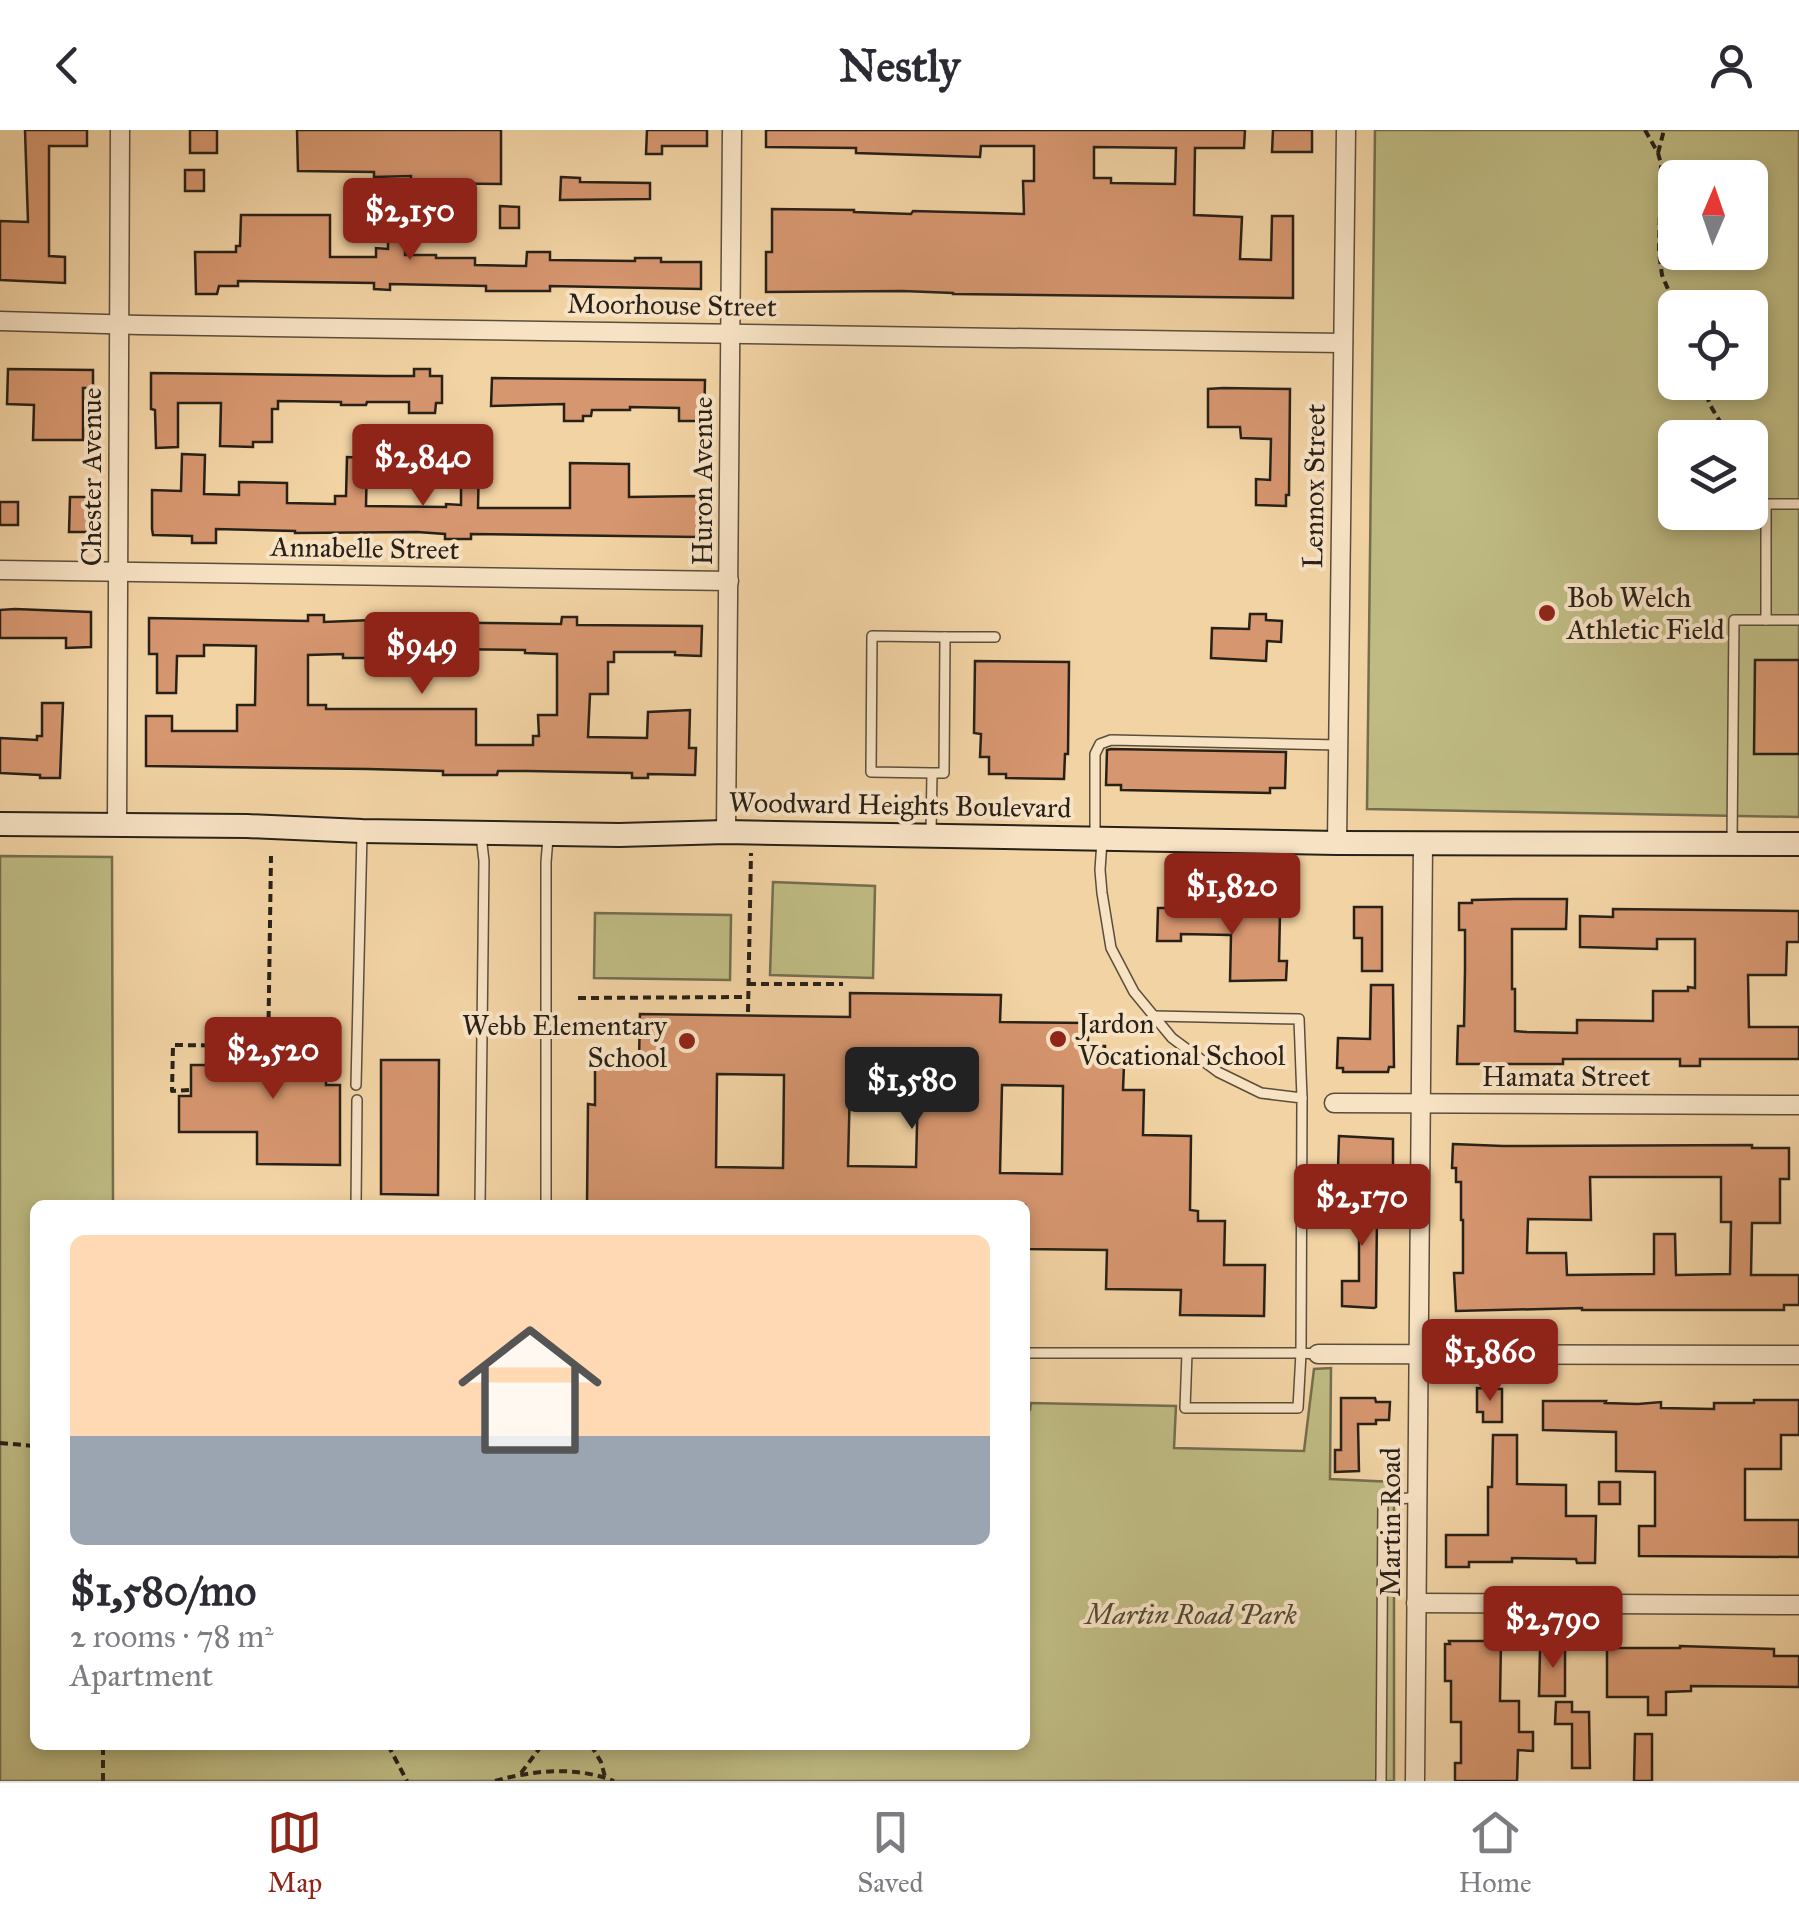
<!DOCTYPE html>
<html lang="en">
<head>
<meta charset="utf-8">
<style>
  :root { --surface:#fff; --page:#f7f7f7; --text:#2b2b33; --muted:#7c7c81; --line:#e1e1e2; --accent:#8f2418 }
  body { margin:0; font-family:"IM FELL Great Primer",serif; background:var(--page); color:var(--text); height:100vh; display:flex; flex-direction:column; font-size:38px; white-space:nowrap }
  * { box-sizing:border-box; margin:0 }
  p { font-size:32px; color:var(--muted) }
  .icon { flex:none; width:55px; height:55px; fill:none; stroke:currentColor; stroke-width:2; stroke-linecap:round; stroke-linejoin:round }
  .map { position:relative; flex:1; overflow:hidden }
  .details { position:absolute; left:30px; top:1070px; width:1000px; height:550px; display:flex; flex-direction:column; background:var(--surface); border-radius:15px; box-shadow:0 5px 15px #0003 }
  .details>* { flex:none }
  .needle { width:65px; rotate:2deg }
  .fabs { position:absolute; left:1658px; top:30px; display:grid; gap:20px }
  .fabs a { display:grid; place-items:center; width:110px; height:110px; border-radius:15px; background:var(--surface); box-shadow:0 5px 15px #0003; font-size:50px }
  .price { position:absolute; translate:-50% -85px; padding:0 22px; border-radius:10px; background:var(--accent); color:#fff; font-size:32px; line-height:65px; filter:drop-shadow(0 2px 5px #0008) }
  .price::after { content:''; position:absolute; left:50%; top:60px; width:30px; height:22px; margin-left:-15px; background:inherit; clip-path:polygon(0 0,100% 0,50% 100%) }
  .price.selected { background:#222; color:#fff }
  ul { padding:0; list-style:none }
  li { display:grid; align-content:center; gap:20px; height:530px; padding:0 40px }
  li+li { border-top:2px solid var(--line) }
  li span { display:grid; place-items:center; height:310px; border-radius:15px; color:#555 }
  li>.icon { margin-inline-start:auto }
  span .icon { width:180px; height:180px; fill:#fffc; stroke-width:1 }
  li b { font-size:42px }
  header { display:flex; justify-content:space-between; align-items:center; height:130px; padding:0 40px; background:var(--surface); font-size:45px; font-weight:700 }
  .tab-bar { display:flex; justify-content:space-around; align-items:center; height:140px; border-top:2px solid var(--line); background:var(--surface); font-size:28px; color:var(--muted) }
  .tab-bar a { display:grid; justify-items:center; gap:5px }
  .tab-bar .selected { color:var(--accent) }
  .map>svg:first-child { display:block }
  .green { fill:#bfbb83; stroke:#746e4e; stroke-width:2.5; fill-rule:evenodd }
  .building { fill:#d6966f; stroke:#282118; stroke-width:2.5; fill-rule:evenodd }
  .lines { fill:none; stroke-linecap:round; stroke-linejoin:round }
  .lane-casing { stroke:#5a4e3b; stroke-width:12 }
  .street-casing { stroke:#5a4e3b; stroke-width:21 }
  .secondary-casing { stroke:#282118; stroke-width:26 }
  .path { stroke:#282118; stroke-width:4; stroke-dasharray:8 5; stroke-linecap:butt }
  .lane { stroke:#f7e2c4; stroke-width:9 }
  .street { stroke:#f7e2c4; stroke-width:18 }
  .secondary { stroke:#f7e2c4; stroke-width:22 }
  .poi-dot { fill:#8f2418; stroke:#f7e2c4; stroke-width:4 }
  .labels { text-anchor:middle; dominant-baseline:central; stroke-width:8; stroke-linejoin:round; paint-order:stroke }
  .street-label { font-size:28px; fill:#282118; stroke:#f7e2c4 }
  .poi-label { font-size:28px; fill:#282118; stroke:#f7e2c4; text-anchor:start }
  .park-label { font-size:28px; font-style:italic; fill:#4e4833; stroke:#f7e2c4 }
</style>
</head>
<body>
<header><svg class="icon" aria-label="back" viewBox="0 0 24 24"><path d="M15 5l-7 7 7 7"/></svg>Nestly<svg class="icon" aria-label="person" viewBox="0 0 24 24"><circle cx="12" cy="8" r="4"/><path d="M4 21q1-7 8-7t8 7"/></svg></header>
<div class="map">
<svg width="1799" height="1651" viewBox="0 0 1799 1651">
  <rect width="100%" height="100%" fill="#f2d3a4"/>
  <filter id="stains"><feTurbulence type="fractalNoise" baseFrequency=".002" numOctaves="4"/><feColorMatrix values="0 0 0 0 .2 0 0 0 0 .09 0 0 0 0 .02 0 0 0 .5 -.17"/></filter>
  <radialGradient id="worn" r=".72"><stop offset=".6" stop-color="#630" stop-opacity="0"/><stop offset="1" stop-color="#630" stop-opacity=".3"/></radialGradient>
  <!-- green -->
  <g class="green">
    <path d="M 1375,0 L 1799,0 L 1799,687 L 1367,679 ZM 1675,48 L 1750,48 L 1750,122 L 1675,122 ZM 1675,178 L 1750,178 L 1750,252 L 1675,252 ZM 1675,308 L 1750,308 L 1750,382 L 1675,382 Z"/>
    <path d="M 0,726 L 112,727 L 113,1075 L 35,1075 L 35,1615 L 1025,1615 L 1025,1281 L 1030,1280 L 1031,1273 L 1176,1276 L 1174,1318 L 1304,1321 L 1314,1239 L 1331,1238 L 1330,1349 L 1394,1352 L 1394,1651 L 0,1651 Z"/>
    <path d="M 773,752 L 875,756 L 873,848 L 770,845 Z"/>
    <path d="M 595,783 L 731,785 L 730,850 L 594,848 Z"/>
  </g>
  <!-- building -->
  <g class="building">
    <path d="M 25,0 L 87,0 L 87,16 L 49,16 L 49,126 L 65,127 L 65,153 L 0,150 L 0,91 L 28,92 Z"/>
    <rect x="190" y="0" width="27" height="23"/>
    <path d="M 297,0 L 501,0 L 501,54 L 411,53 L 411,46 L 374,47 L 374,42 L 298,41 Z"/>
    <path d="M 647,0 L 707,0 L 707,16 L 662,16 L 662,24 L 646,24 Z"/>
    <path d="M 766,0 L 1245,0 L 1244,18 L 1195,18 L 1194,85 L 1242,87 L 1240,129 L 1271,130 L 1272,86 L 1293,86 L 1293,168 L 953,164 L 953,163 L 903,161 L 766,162 L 766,122 L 772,122 L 772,79 L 854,80 L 854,82 L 911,84 L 913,81 L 1024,84 L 1023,51 L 1034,51 L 1034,16 L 981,16 L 980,27 L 856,23 L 856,18 L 766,17 ZM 1094,17 L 1176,18 L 1175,54 L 1111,53 L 1111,48 L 1094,48 Z"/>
    <path d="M 1273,0 L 1312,0 L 1312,22 L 1272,22 Z"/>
    <rect x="185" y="40" width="19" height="21"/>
    <path d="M 561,47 L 580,48 L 580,52 L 650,53 L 650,69 L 560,70 Z"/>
    <path d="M 500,76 L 519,77 L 519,98 L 500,98 Z"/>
    <path d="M 388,79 L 405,80 L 405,125 L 436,125 L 436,128 L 475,128 L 475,135 L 526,136 L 527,122 L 550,122 L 550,130 L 635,131 L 635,128 L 661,128 L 661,132 L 701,132 L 701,159 L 550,156 L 550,161 L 486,161 L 486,156 L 390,154 L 390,160 L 374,159 L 374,153 L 238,151 L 238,156 L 219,156 L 217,164 L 196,164 L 195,122 L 236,122 L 236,116 L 240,116 L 241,85 L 330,85 L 330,127 L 376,127 L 376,118 L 388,119 Z"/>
    <path d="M 8,239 L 93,240 L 93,258 L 83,258 L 83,310 L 33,310 L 34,275 L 7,274 Z"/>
    <path d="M 414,239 L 430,239 L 430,246 L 442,246 L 442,273 L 436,273 L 435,283 L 409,283 L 409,272 L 367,272 L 366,275 L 341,275 L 341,272 L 278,271 L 278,279 L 272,279 L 272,312 L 253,312 L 253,317 L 220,316 L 221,273 L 178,273 L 178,317 L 156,318 L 155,280 L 151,279 L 151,243 L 386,246 L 414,246 Z"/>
    <path d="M 492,248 L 705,250 L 704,291 L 679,291 L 679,278 L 630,277 L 630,280 L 592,280 L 591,286 L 583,286 L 583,291 L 564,291 L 564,274 L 491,276 Z"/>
    <path d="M 1223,258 L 1290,259 L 1289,365 L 1286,365 L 1286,376 L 1256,375 L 1256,349 L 1270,350 L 1271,309 L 1241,308 L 1240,297 L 1208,297 L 1208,259 Z"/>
    <path d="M 182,324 L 205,325 L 204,364 L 239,365 L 239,352 L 287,353 L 287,373 L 335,374 L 335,366 L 346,366 L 347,327 L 367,328 L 366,376 L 446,377 L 446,374 L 461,375 L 461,331 L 479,331 L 478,378 L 570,378 L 570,333 L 629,334 L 629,367 L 699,366 L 698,407 L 471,404 L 471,409 L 445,409 L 445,404 L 417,402 L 295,403 L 295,401 L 216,399 L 216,413 L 192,413 L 192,406 L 153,405 L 152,399 L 152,360 L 181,361 Z"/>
    <path d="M 70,367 L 92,367 L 92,402 L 69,402 Z"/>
    <rect x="0" y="372" width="18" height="23"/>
    <path d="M 15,479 L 91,482 L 91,517 L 66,518 L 66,508 L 0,508 L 0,480 Z"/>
    <path d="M 1250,484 L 1266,484 L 1266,490 L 1282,491 L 1281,512 L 1267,511 L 1266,531 L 1211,528 L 1212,498 L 1249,499 Z"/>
    <path d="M 308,485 L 324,485 L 324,492 L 373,490 L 400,490 L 400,492 L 561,494 L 562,487 L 577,487 L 577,495 L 702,496 L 701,526 L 675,525 L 675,522 L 614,522 L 614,532 L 608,532 L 608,564 L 590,564 L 588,607 L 647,608 L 648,582 L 690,580 L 689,618 L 696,618 L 695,645 L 648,644 L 648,648 L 632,648 L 632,643 L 527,641 L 498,641 L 497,645 L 443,645 L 443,641 L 368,639 L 146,636 L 146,586 L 172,586 L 172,601 L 237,601 L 237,575 L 255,575 L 256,516 L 204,515 L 204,526 L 177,526 L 176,563 L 157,563 L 157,524 L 149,524 L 149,488 L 308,491 ZM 439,519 L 525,520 L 525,523 L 557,524 L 557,585 L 538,585 L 539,606 L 533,606 L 533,615 L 476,615 L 476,579 L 326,579 L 326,575 L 308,575 L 308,525 L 343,524 L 343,528 L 374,528 L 374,531 L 438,533 Z"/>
    <path d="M 1755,530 L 1799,530 L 1799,624 L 1754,624 Z"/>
    <path d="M 975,531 L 1069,532 L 1068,624 L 1065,624 L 1064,649 L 1006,648 L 1006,644 L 989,644 L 989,627 L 980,627 L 981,604 L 974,603 Z"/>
    <path d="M 42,573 L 63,573 L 60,648 L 40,648 L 40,645 L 0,643 L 0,608 L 37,610 L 37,606 L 42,606 Z"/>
    <path d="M 1111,619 L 1286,622 L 1285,658 L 1270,658 L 1270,663 L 1121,660 L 1121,655 L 1106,655 L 1107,620 Z"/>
    <path d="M 1515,769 L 1567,769 L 1566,799 L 1512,799 L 1512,859 L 1515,859 L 1515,901 L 1527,902 L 1577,903 L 1577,890 L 1653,891 L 1653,861 L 1688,861 L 1688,857 L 1695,858 L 1695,809 L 1657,809 L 1657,819 L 1580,817 L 1580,786 L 1613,787 L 1613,779 L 1799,781 L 1799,812 L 1787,812 L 1786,845 L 1748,845 L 1749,897 L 1799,897 L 1799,929 L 1700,929 L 1700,936 L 1680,936 L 1680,929 L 1563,929 L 1563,934 L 1457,934 L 1458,896 L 1464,896 L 1465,840 L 1465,800 L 1459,800 L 1459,773 L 1472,773 L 1472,770 Z"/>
    <path d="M 1203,776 L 1226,777 L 1226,781 L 1280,783 L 1279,831 L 1287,831 L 1286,850 L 1230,851 L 1231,805 L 1181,804 L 1181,811 L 1157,811 L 1158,778 L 1203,778 Z"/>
    <path d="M 1354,777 L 1382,777 L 1382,841 L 1362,841 L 1362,808 L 1354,808 Z"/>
    <path d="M 1371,855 L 1393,855 L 1394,937 L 1389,937 L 1388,942 L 1343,942 L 1343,938 L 1337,938 L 1338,908 L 1370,909 Z"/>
    <path d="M 850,863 L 1001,865 L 1000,892 L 1088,893 L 1088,916 L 1105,916 L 1105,935 L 1124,935 L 1123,960 L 1144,960 L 1143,1005 L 1191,1006 L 1190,1080 L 1198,1081 L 1198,1091 L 1225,1091 L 1224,1135 L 1265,1135 L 1264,1186 L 1180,1185 L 1181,1160 L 1106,1159 L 1107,1120 L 1025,1119 L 1025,1075 L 587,1075 L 588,974 L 595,975 L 595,927 L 639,928 L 640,884 L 850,887 ZM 717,944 L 784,945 L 783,1038 L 716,1037 ZM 850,953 L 918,954 L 916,1037 L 848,1036 ZM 1002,955 L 1063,956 L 1062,1044 L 1000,1043 Z"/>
    <path d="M 282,893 L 326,893 L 326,955 L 340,955 L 340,1035 L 257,1034 L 257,1002 L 179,1002 L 179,966 L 191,966 L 191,935 L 236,935 L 236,941 L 282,941 Z"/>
    <path d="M 381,930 L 439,930 L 438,1065 L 381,1064 Z"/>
    <path d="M 1339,1006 L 1393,1009 L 1393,1039 L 1338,1038 Z"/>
    <path d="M 1453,1014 L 1503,1016 L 1752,1015 L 1752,1018 L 1789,1018 L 1789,1049 L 1780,1049 L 1780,1093 L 1752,1093 L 1751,1145 L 1799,1145 L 1799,1175 L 1784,1175 L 1784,1180 L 1582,1180 L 1582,1178 L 1456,1181 L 1454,1143 L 1463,1143 L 1463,1090 L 1461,1090 L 1461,1052 L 1456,1052 L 1456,1038 L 1452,1038 ZM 1590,1047 L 1721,1047 L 1721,1092 L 1731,1092 L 1730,1144 L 1676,1145 L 1675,1104 L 1654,1104 L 1654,1144 L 1567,1145 L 1566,1123 L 1527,1123 L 1528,1089 L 1591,1090 Z"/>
    <path d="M 1336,1069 L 1385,1069 L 1385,1086 L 1377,1086 L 1376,1177 L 1374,1178 L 1342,1176 L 1342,1151 L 1359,1151 L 1359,1092 L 1336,1093 Z"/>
    <path d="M 1477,1258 L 1502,1259 L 1502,1292 L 1483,1292 L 1483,1282 L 1477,1282 Z"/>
    <path d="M 1341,1268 L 1375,1268 L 1376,1272 L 1390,1272 L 1389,1290 L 1376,1290 L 1376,1294 L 1358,1294 L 1359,1341 L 1335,1342 L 1335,1320 L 1341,1320 Z"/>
    <path d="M 1754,1270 L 1799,1270 L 1799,1305 L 1781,1305 L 1781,1339 L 1745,1339 L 1745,1390 L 1799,1390 L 1799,1427 L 1639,1426 L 1639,1396 L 1655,1396 L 1655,1342 L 1616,1341 L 1616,1302 L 1543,1300 L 1543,1271 L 1606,1271 L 1605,1273 L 1638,1274 L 1661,1272 L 1661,1278 L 1714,1279 L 1714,1273 L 1754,1273 Z"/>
    <path d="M 1493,1305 L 1517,1305 L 1517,1354 L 1566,1355 L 1566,1386 L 1596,1386 L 1595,1433 L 1577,1433 L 1576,1429 L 1512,1428 L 1512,1432 L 1469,1432 L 1469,1437 L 1446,1437 L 1446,1405 L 1488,1405 L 1488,1357 L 1492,1357 Z"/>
    <rect x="1599" y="1352" width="21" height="22"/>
    <path d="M 1449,1511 L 1501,1511 L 1500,1571 L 1519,1571 L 1519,1602 L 1533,1602 L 1533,1621 L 1518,1620 L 1517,1651 L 1455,1651 L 1455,1633 L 1461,1633 L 1461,1592 L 1451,1592 L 1451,1551 L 1445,1551 L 1445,1514 L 1450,1514 Z"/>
    <path d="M 1550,1513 L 1565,1513 L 1565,1566 L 1539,1566 L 1540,1520 L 1550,1520 Z"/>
    <path d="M 1680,1516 L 1774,1519 L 1774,1526 L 1799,1526 L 1799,1557 L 1691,1556 L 1691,1561 L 1666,1562 L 1666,1585 L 1648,1585 L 1648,1567 L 1607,1567 L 1607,1518 L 1680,1518 Z"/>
    <path d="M 1556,1572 L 1572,1572 L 1572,1582 L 1589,1582 L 1590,1638 L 1572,1638 L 1572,1594 L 1555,1594 Z"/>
    <path d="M 1635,1604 L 1652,1604 L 1652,1651 L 1634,1651 Z"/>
  </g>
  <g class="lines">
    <defs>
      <g id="lane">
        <path d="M 1766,490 L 1766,374 L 1799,374"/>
        <path d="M 945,507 L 995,507"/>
        <path d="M 931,703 L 932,643 L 871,642 L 872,506 L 945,507 L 944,643 L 932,643"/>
        <path d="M 1095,706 L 1095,624 L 1100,614 L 1111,610 L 1338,615"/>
        <path d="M 1102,711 L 1100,740 L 1102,763 L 1111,818 L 1134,862 L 1172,908 L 1218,942 L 1261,963 L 1302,968 L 1301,1223 L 1317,1224"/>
        <path d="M 1732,713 L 1734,490 L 1799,490"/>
        <path d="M 1154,886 L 1299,889 L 1302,968"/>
        <path d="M 356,955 L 362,703"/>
        <path d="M 356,1075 L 357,970"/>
        <path d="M 480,1075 L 484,731 L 481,705"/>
        <path d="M 546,1075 L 546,732 L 548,708"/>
        <path d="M 1025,1223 C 1117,1223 1209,1223 1301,1223 L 1298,1278 L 1185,1278 L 1187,1223"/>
        <path d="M 1381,1651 L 1383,1371 L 1417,1367"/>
      </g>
      <g id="street">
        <path d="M 0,191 L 140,195 L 1343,213"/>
        <path d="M 0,440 L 729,451"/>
        <path d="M 117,695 L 120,0"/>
        <path d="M 726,702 L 732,0"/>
        <path d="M 1337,713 L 1346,0"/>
        <path d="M 1334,973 L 1799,975"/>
        <path d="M 1318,1224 L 1799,1225"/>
        <path d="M 1416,1473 L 1799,1475"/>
        <path d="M 1415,1651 L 1423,713"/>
      </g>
      <path id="secondary" d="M 0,694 L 247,696 L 362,701 L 619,705 L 726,702 L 1337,713 L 1799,714"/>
    </defs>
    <!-- lane casing -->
    <use href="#lane" class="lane-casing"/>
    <!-- street casing -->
    <use href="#street" class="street-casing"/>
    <!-- secondary casing -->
    <use href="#secondary" class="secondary-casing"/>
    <!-- path -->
    <g class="path">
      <path d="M 1645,0 L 1658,23 L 1661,34 L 1659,122 L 1662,145 L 1676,178"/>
      <path d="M 1658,23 L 1664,0"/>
      <path d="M 1702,252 L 1710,275 L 1730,308"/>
      <path d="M 1750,341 L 1761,364"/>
      <path d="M 748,854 L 843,854"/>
      <path d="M 578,868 L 748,867"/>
      <path d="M 748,882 L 751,723"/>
      <path d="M 268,928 L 271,726"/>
      <path d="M 189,960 L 172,961 L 173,915 L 268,916"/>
      <path d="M 0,1313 L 35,1316"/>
      <path d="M 388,1615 L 407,1651"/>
      <path d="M 591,1615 L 601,1632 L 605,1647"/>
      <path d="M 521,1643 L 542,1615"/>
      <path d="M 103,1651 L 103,1615"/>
      <path d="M 495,1651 C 534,1640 576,1636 614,1651"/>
    </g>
    <!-- lane -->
    <use href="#lane" class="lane"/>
    <!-- street -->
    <use href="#street" class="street"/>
    <!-- secondary -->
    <use href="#secondary" class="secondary"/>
  </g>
  <!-- markers -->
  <g class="poi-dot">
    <circle cx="1547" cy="483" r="10"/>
    <circle cx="1058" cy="909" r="10"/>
    <circle cx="687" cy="911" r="10"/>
  </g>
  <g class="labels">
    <!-- street labels -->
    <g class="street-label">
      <text transform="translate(672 175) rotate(1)">Moorhouse Street</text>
      <text transform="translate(91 347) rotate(-90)">Chester Avenue</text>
      <text transform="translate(702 351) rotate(-90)">Huron Avenue</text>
      <text transform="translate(1314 356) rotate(-89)">Lennox Street</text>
      <text transform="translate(365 418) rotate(1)">Annabelle Street</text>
      <text transform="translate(900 675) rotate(1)">Woodward Heights Boulevard</text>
      <text x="1566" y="946">Hamata Street</text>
      <text transform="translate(1390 1392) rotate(-90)">Martin Road</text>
    </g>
    <!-- poi labels -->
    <g class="poi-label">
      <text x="1567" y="467">Bob Welch<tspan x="1567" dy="32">Athletic Field</tspan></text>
      <text x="1078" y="893">Jardon<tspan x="1078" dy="32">Vocational School</tspan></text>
      <text x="667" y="895" text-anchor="end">Webb Elementary<tspan x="667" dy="32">School</tspan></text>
    </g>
    <!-- park labels -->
    <g class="park-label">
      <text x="1191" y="1484">Martin Road Park</text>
    </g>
  </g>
  <rect width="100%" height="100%" filter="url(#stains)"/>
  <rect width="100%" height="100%" fill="url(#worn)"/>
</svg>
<div class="fabs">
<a><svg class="needle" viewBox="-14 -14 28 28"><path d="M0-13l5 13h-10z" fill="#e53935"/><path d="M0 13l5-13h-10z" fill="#7c7c81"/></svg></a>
<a><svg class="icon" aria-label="locate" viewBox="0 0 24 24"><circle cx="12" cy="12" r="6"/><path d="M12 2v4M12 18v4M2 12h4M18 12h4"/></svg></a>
<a><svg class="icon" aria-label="layers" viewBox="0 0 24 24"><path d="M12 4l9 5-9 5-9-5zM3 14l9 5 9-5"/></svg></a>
</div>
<b class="price" style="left:410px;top:133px">$2,150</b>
<b class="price" style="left:423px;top:379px">$2,840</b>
<b class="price" style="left:422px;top:567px">$949</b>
<b class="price" style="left:1232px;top:808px">$1,820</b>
<b class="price" style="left:273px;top:972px">$2,520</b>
<b class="price selected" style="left:912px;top:1002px">$1,580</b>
<b class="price" style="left:1362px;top:1119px">$2,170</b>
<b class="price" style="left:1490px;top:1274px">$1,860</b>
<b class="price" style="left:1553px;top:1541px">$2,790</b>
<section class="details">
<ul>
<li><span style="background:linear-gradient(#ffd9b3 65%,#9aa5b1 0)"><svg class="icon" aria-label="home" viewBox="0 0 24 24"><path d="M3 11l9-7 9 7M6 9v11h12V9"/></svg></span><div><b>$1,580/mo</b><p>2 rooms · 78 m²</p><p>Apartment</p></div></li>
</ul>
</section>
</div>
<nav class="tab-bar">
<a class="selected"><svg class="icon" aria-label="map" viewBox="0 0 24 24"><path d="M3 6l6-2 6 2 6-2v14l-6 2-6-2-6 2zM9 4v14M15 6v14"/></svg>Map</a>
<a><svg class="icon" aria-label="saved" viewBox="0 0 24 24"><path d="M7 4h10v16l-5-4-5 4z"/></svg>Saved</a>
<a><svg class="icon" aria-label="home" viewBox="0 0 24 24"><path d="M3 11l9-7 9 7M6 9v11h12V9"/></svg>Home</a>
</nav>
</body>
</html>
